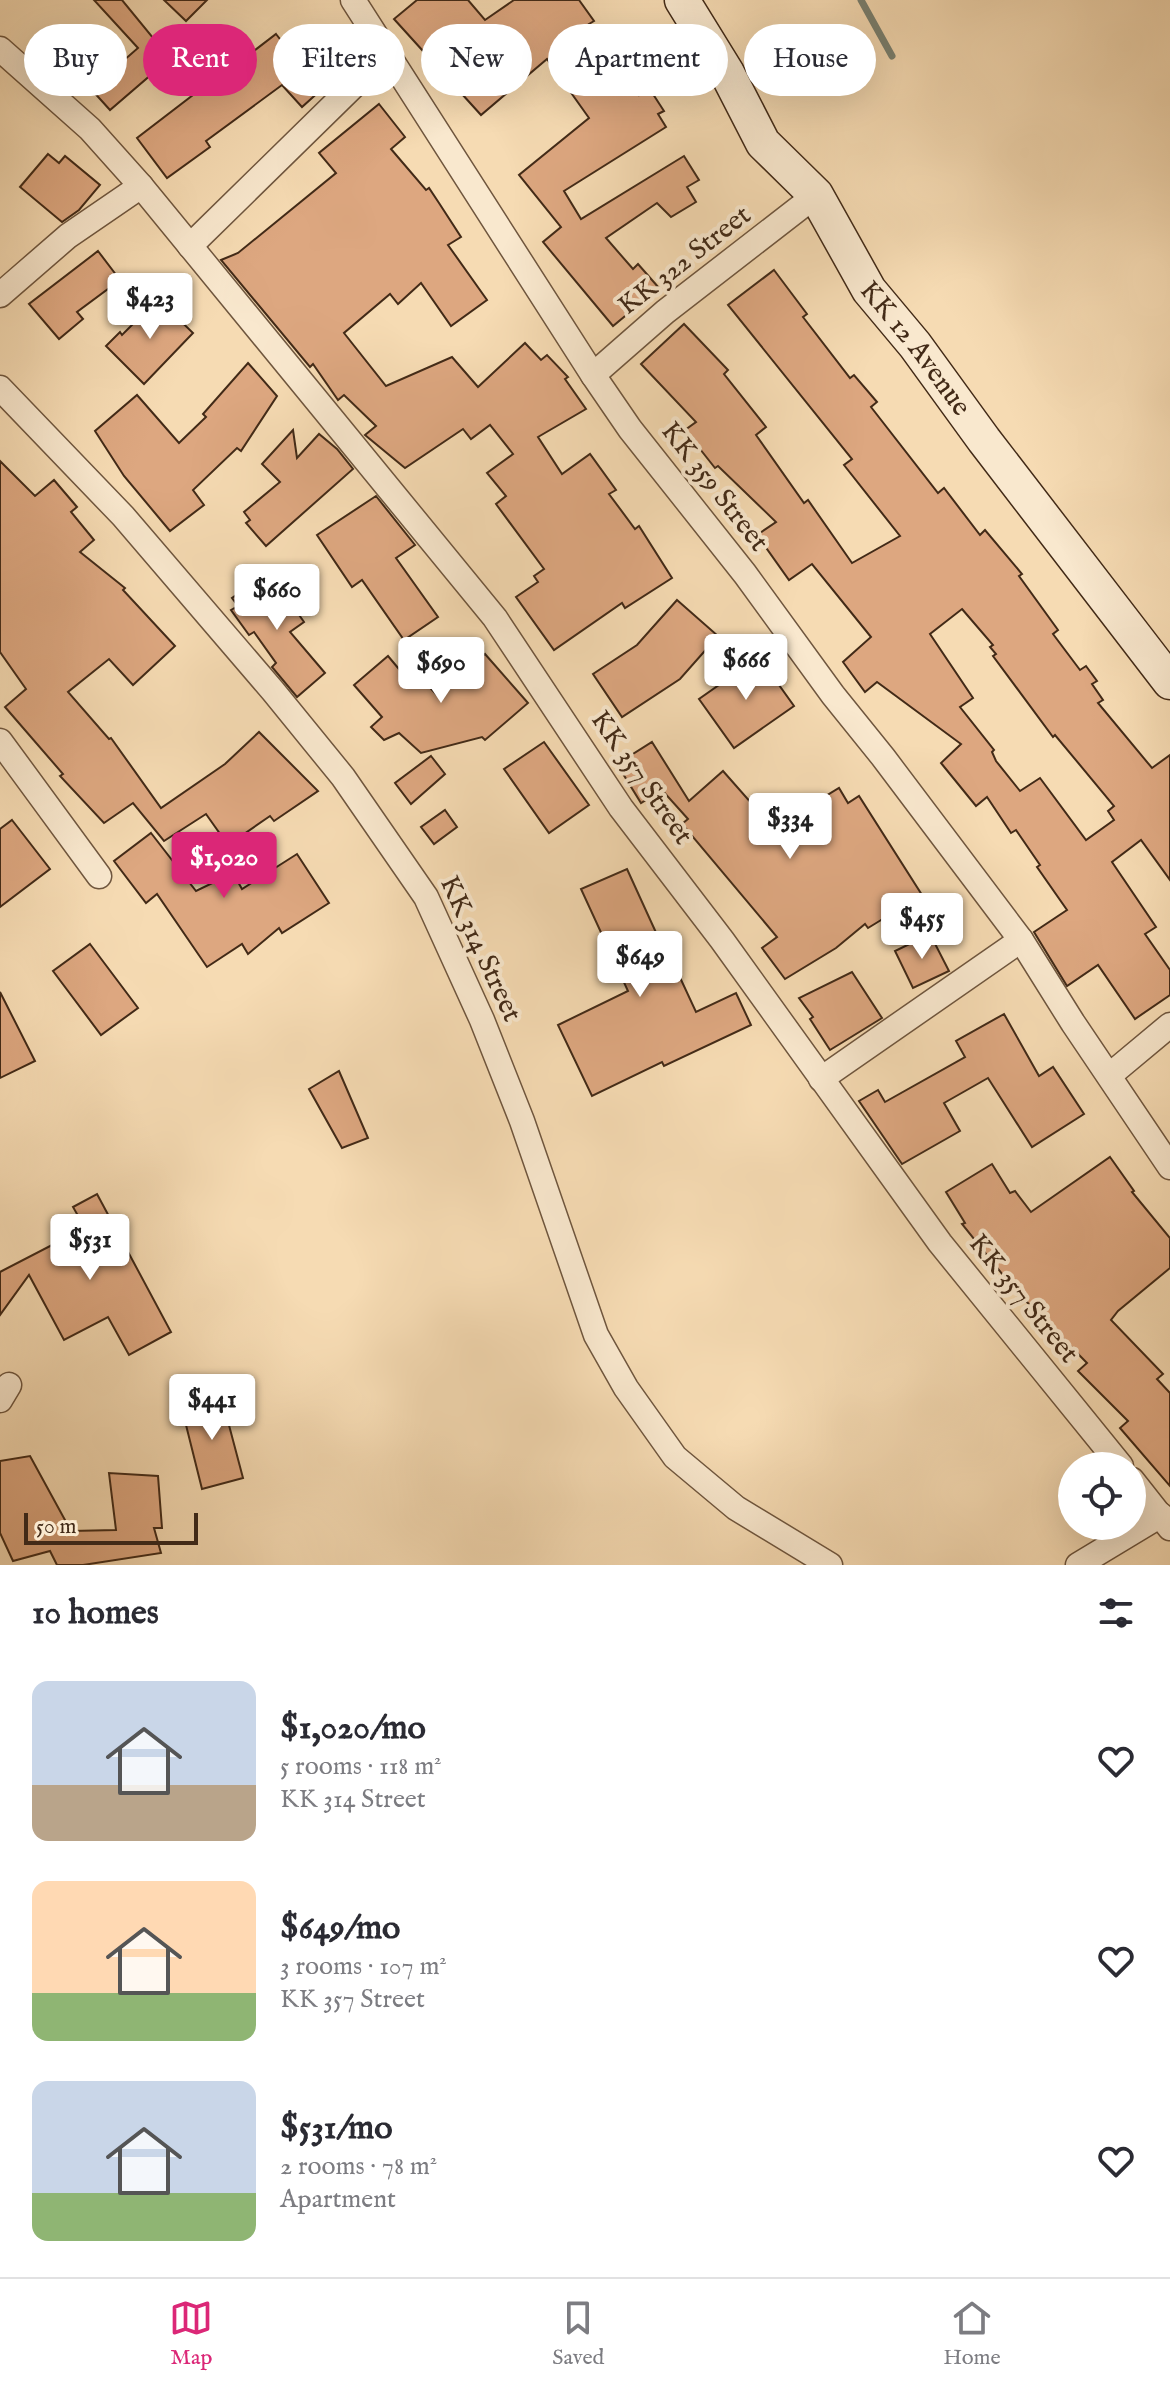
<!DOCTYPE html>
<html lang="en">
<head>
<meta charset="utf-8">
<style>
  :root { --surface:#fff; --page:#f2f2f3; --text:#2b2b33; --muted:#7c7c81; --line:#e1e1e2; --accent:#db2777 }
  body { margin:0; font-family:"IM FELL English",serif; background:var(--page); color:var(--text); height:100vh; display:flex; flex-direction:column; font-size:30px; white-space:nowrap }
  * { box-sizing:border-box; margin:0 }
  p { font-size:26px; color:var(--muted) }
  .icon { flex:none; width:44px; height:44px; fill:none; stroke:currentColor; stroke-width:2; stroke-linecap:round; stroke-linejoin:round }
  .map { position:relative; height:1565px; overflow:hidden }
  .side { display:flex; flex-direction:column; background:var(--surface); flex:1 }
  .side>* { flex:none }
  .hud { position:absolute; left:24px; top:24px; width:1122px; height:72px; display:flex; gap:16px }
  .fabs { position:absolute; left:1058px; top:1452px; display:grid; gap:16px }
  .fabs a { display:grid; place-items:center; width:88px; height:88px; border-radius:50%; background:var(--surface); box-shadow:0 8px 32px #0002; font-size:40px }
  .scale { position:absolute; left:24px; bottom:20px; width:174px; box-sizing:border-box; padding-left:8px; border:4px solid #422a17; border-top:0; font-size:22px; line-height:28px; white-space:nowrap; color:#422a17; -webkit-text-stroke:6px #f9e8ce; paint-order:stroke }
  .price { position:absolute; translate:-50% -68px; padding:0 18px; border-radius:8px; background:#fff; color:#222; font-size:26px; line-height:52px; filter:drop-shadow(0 2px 4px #0008) }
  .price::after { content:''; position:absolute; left:50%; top:48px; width:24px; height:18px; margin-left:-12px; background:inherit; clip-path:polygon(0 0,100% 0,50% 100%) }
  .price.selected { background:var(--accent); color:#fff }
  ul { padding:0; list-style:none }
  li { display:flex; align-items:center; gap:24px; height:200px; padding:0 32px }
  li span { display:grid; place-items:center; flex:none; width:224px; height:160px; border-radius:16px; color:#555 }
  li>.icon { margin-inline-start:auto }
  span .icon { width:96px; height:96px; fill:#fffc; stroke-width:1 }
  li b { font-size:34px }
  h2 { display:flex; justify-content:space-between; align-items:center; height:96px; padding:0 32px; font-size:34px }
  .pill { padding:0 28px; border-radius:36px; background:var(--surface); box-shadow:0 8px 32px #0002; font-size:28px; line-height:72px }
  .pill.selected { background:var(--accent); color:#fff }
  .menu { display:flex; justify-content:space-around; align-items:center; height:112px; border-top:2px solid var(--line); background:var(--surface); font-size:22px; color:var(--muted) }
  .menu a { display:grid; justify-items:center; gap:4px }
  .menu .selected { color:var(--accent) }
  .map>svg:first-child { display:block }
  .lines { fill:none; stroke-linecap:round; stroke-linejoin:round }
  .stream { stroke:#798172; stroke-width:7 }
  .building { fill:#dda780; stroke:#422a17; stroke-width:2; fill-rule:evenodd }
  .minor-casing { stroke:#6f563e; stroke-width:27 }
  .secondary-casing { stroke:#422a17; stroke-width:37 }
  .minor { stroke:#f9e8ce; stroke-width:24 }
  .secondary { stroke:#f9e8ce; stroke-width:34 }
  .labels { text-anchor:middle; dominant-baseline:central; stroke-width:8; stroke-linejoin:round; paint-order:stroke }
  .street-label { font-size:28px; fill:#422a17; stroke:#f9e8ce }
</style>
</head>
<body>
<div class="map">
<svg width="1170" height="1565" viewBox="0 0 1170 1565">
  <rect width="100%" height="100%" fill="#f6dbb3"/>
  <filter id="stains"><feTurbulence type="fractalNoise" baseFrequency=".0025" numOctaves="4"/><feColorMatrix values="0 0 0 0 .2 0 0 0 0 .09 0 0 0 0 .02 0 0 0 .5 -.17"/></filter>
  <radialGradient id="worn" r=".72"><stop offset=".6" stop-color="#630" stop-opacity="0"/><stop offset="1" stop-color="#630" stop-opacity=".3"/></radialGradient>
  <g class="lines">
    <!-- stream -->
    <path class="stream" d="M 861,0 L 892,56"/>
  </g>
  <!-- building -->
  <g class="building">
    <path d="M 94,0 L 122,0 L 163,50 L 146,64 L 153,73 L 110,110 L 91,89 L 138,48 Z"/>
    <path d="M 164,0 L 207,0 L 186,21 Z"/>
    <path d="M 417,0 L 468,0 L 485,20 L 514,0 L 579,0 L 594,21 L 589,24 L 639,95 L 649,88 L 664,111 L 658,114 L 666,127 L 564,191 L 581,219 L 684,156 L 699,180 L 687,187 L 696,202 L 671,217 L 657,203 L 606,238 L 633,269 L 638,264 L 659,288 L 613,326 L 543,242 L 561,227 L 519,175 L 589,118 L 547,59 L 481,115 L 394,19 Z"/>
    <path d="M 276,34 L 287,48 L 293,43 L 299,50 L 313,38 L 342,71 L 302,107 L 282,85 L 206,141 L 210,147 L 167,178 L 137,138 L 206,85 L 202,79 L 242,50 L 246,57 Z"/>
    <path d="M 379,104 L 405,137 L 391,149 L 426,190 L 429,188 L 439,203 L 461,237 L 448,245 L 487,300 L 451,326 L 421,283 L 398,304 L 390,294 L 344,333 L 386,386 L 452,357 L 478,387 L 525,343 L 541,360 L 547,355 L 568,377 L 565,379 L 586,409 L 538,437 L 562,474 L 590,454 L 616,490 L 609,494 L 635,529 L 639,526 L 672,578 L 625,608 L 622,603 L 554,650 L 516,597 L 538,582 L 534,576 L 544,569 L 496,504 L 506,496 L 487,473 L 513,454 L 490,425 L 471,439 L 463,429 L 405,468 L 365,435 L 376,426 L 344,395 L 338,400 L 313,364 L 310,367 L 221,260 L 238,253 L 336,173 L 319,153 Z"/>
    <path d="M 48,154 L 59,163 L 65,156 L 100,185 L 79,210 L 62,222 L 20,187 Z"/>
    <path d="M 98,251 L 120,280 L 77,312 L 83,319 L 59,339 L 29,304 Z"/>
    <path d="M 774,270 L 807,314 L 803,317 L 850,378 L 854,375 L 877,402 L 871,407 L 938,493 L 944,488 L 980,535 L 985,530 L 1022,574 L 1019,576 L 1058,630 L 1053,634 L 1080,670 L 1086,666 L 1097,681 L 1092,684 L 1103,700 L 1098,703 L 1152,768 L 1170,755 L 1170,880 L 1141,840 L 1112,862 L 1156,927 L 1145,934 L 1170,970 L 1170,995 L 1135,1019 L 1098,965 L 1067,986 L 1034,932 L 1067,910 L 1037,867 L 1040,865 L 1016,830 L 1011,833 L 987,797 L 976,806 L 941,763 L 961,744 L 877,682 L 865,692 L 843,662 L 871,637 L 812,564 L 789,580 L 757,535 L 776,522 L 718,466 L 715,468 L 685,430 L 696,422 L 641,364 L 684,324 L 728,370 L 724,374 L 766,427 L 756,435 L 804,503 L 808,500 L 852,563 L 900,536 L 844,465 L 852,459 L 728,305 ZM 962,609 L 993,645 L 990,647 L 996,654 L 993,656 L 1053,737 L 1055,735 L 1114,806 L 1108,811 L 1114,820 L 1086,840 L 1040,778 L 1020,791 L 996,761 L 992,752 L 994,750 L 960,707 L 973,698 L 930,634 Z"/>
    <path d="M 158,299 L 193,333 L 144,384 L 106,346 L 120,332 L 122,335 Z"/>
    <path d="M 248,363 L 277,396 L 241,451 L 237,448 L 193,490 L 204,505 L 170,531 L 124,476 L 95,431 L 137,395 L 179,443 L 206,417 L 203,414 Z"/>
    <path d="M 293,430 L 297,458 L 319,434 L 337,449 L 353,469 L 266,546 L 246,523 L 250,520 L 244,512 L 280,482 L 262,464 Z"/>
    <path d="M 0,461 L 35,496 L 54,480 L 77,507 L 71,512 L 94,540 L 80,552 L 125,588 L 123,590 L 175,646 L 133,685 L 109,659 L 68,692 L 109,739 L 111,738 L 161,808 L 225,764 L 259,732 L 318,791 L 274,821 L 270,816 L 228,845 L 206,814 L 164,841 L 133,803 L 104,823 L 60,776 L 63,774 L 5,707 L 26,689 L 0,652 Z"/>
    <path d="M 376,496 L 415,545 L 396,558 L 438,617 L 404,640 L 362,580 L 352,587 L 317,535 Z"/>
    <path d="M 269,572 L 304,622 L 290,632 L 325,673 L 297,697 L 272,667 L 276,663 L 254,632 L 249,635 L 231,610 L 238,606 L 232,598 Z"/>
    <path d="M 677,600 L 718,636 L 680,679 L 622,717 L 593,674 L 637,645 Z"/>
    <path d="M 485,654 L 528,703 L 485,740 L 482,737 L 421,753 L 399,733 L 384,740 L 371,727 L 382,717 L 354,685 L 388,656 L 414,687 L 422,679 L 437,695 Z"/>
    <path d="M 759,657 L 794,706 L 734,748 L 699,699 Z"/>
    <path d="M 544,742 L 589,805 L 549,833 L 504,769 Z"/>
    <path d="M 652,742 L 689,801 L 723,771 L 775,830 L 793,816 L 839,788 L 848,803 L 859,796 L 922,895 L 868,928 L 865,924 L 836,948 L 785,979 L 762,948 L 777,937 L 682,824 L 688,819 L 662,790 L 641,803 L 617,764 Z"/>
    <path d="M 431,756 L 445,774 L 411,804 L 395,783 Z"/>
    <path d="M 445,810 L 457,827 L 434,844 L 421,827 Z"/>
    <path d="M 12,820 L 50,869 L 0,907 L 0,829 Z"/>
    <path d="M 151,833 L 196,891 L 233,873 L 242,889 L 297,854 L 329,903 L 282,933 L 279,928 L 248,954 L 242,944 L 207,967 L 157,894 L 146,903 L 114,861 Z"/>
    <path d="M 627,869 L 674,972 L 677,971 L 696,1012 L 736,993 L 751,1025 L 664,1066 L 662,1062 L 592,1096 L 558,1025 L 628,991 L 581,889 Z"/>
    <path d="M 930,934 L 949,971 L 913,988 L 895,951 Z"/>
    <path d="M 90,944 L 138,1008 L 101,1035 L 53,971 Z"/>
    <path d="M 852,972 L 882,1018 L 830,1050 L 810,1019 L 813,1017 L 799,998 Z"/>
    <path d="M 0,992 L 35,1061 L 0,1078 Z"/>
    <path d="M 1004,1014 L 1039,1076 L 1053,1067 L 1084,1114 L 1032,1147 L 988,1078 L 944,1103 L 960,1131 L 902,1164 L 859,1101 L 878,1090 L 885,1102 L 965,1057 L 956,1041 Z"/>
    <path d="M 339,1071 L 368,1138 L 342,1148 L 309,1089 Z"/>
    <path d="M 1110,1157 L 1134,1191 L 1132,1192 L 1170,1238 L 1170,1268 L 1118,1311 L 1111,1320 L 1163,1374 L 1157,1379 L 1170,1393 L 1170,1486 L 1120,1428 L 1128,1421 L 1078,1371 L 1087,1363 L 1015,1290 L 962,1224 L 965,1223 L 946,1192 L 992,1164 L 1010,1193 L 1015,1191 L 1031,1212 Z"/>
    <path d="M 97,1194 L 171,1332 L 129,1355 L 108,1317 L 64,1340 L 29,1275 L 0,1315 L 0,1272 L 85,1228 L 73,1207 Z"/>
    <path d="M 221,1395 L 243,1478 L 202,1489 L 181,1405 Z"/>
    <path d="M 30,1456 L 71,1531 L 116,1530 L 109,1473 L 158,1476 L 162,1528 L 154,1528 L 161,1553 L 83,1565 L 57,1565 L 50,1551 L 13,1561 L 0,1533 L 0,1461 Z"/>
  </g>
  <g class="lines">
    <defs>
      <g id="minor">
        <path d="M 353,0 L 593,375 L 630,429 L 745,574 L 833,695 L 883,757 L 1021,940 L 1073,1023 L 1170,1167"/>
        <path d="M 0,49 L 90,129 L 141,186 L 495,618 L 621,808 L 722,940 L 940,1243 L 1121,1466"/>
        <path d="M 190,246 L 388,52"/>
        <path d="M 0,295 L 68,236 L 141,186"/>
        <path d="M 593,375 L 665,312 L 816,195"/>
        <path d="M 0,388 L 123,516 L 273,691 L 343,777 L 426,897 L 482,1020 L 522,1121 L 596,1335 L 626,1388 L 675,1457 L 736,1508 L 830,1565"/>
        <path d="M 0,741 L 99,876"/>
        <path d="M 1110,1075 L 1170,1025"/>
        <path d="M 821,1079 L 1021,940"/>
        <path d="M 0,1400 L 9,1385"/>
        <path d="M 1132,1480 L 1170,1528"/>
        <path d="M 1078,1565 L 1161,1515"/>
      </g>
      <g id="secondary">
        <path id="s1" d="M 682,0 L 727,73 L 763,143 L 816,195 L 869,290 L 915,345 L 984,440 L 1170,682"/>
      </g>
    </defs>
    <!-- minor casing -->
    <use href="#minor" class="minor-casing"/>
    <!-- secondary casing -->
    <use href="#secondary" class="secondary-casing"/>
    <!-- minor -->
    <use href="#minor" class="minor"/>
    <!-- secondary -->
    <use href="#secondary" class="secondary"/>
  </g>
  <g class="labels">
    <!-- street labels -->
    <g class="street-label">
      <text transform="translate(685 261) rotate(-38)">KK 322 Street</text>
      <text stroke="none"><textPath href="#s1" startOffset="422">KK 12 Avenue</textPath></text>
      <text transform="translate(714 487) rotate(52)">KK 359 Street</text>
      <text transform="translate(641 778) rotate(55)">KK 357 Street</text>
      <text transform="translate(480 949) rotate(65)">KK 314 Street</text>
      <text transform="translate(1023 1299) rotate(51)">KK 357 Street</text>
    </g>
  </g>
  <rect width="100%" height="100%" filter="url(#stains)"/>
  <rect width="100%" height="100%" fill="url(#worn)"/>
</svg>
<div class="fabs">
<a><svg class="icon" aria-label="locate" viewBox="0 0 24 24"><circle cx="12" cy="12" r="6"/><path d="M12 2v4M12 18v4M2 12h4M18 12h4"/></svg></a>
</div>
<div class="scale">50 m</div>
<b class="price" style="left:150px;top:341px">$423</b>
<b class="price" style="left:277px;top:632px">$660</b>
<b class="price" style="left:746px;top:702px">$666</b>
<b class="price" style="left:441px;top:705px">$690</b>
<b class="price" style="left:790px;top:861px">$334</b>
<b class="price selected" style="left:224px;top:900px">$1,020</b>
<b class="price" style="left:922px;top:961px">$455</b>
<b class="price" style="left:640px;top:999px">$649</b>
<b class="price" style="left:90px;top:1282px">$531</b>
<b class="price" style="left:212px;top:1442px">$441</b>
<div class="hud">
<a class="pill">Buy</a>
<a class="pill selected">Rent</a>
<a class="pill">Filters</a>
<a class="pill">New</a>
<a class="pill">Apartment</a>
<a class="pill">House</a>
</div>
</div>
<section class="side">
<h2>10 homes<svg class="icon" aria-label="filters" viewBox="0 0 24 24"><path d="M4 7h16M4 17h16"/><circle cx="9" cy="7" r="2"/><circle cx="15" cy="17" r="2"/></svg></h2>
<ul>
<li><span style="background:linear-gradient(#c9d6e8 65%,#b9a48a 0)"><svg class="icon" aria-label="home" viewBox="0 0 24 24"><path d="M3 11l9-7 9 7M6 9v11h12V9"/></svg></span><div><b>$1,020/mo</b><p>5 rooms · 118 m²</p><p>KK 314 Street</p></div><svg class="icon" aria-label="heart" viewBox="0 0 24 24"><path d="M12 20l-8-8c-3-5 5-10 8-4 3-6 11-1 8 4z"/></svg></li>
<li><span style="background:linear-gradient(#ffd9b3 70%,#8fb573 0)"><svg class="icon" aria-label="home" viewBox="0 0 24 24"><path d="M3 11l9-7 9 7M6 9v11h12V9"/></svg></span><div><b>$649/mo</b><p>3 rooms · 107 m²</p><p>KK 357 Street</p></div><svg class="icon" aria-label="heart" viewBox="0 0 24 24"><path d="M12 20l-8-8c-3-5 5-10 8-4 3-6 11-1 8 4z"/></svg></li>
<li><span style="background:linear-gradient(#c9d6e8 70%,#8fb573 0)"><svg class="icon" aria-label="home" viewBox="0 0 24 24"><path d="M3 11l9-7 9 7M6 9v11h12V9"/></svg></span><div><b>$531/mo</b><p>2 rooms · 78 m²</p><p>Apartment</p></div><svg class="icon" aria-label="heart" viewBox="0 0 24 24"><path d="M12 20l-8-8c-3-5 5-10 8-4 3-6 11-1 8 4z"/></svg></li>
</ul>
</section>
<nav class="menu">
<a class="selected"><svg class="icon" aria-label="map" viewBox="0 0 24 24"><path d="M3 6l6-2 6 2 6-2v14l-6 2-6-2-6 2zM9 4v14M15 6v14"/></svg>Map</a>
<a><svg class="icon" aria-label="saved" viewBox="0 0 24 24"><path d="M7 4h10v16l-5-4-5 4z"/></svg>Saved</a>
<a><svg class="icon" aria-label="home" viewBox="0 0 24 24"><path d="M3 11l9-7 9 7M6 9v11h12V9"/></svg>Home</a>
</nav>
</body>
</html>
